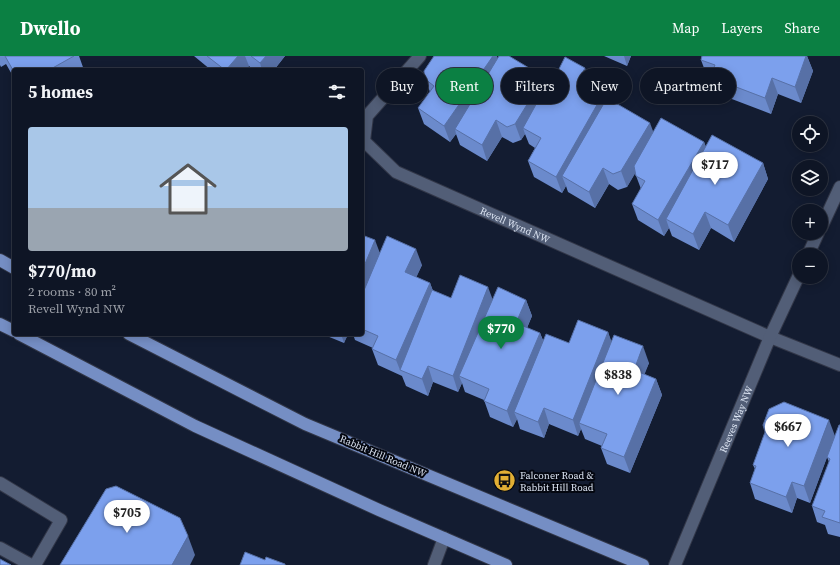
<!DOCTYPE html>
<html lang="en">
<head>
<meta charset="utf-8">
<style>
  :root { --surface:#0e1525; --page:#1c2232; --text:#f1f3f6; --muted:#9b9fa7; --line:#2e3442; --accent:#0b8043 }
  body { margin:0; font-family:"Source Serif 4",serif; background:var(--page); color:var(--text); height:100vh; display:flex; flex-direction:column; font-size:15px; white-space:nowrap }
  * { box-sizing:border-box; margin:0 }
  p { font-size:13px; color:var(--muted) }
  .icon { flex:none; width:22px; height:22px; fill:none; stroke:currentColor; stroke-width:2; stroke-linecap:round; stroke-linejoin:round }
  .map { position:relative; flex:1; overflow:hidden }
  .details { position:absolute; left:12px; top:12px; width:352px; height:268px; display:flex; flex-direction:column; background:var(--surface); border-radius:4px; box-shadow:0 2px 10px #0003,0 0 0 1px var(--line) }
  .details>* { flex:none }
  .top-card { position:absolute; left:376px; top:12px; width:380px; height:36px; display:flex; gap:8px }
  .tools { position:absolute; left:792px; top:60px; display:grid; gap:8px }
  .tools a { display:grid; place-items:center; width:36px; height:36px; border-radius:50%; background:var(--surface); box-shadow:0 2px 10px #0003,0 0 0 1px var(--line); font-size:20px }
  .price { position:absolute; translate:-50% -34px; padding:0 9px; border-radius:14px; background:#fff; color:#222; font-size:13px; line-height:26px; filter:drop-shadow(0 1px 2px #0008) }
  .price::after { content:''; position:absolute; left:50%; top:24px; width:12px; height:9px; margin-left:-6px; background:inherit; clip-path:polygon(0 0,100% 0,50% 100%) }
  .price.selected { background:var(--accent); color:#fff }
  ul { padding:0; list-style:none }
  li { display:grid; align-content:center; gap:8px; height:212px; padding:0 16px }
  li+li { border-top:1px solid var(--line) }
  li span { display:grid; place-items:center; height:124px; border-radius:4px; color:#555 }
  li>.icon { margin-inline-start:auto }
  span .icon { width:72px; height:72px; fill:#fffc; stroke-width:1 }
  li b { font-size:17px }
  h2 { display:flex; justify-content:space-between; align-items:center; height:48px; padding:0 16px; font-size:17px }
  .pill { padding:0 14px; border-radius:18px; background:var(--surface); box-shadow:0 2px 10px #0003,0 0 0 1px var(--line); font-size:14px; line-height:36px }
  .pill.selected { background:var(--accent); color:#fff }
  header { display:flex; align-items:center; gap:24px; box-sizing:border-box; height:56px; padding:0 20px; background:var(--accent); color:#fff }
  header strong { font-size:19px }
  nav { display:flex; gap:22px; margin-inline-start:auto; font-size:14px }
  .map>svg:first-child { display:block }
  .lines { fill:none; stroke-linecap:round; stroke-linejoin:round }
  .minor-casing { stroke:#323748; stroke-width:14 }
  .major-casing { stroke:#323748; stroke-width:14 }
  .minor { stroke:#525e77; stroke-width:12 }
  .major { stroke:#758ec4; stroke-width:12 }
  .wall { fill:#6b8acc }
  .shaded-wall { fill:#5770a6 }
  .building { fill:#7ca0ed; stroke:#5770a6 }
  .labels { text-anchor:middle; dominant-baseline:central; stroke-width:4; stroke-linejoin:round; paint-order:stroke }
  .street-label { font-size:10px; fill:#dde5f3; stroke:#040710 }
  .poi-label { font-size:10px; fill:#dde5f3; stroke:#040710; text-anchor:start }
</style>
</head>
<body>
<header>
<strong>Dwello</strong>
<nav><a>Map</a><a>Layers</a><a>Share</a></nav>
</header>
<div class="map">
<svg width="840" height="509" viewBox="0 0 840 509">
  <rect width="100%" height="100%" fill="#131c31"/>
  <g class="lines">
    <defs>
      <g id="minor">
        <path id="s1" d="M 420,0 L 367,60 L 364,85 L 396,116 L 770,281 L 840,309"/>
        <path d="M 821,172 L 840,131"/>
        <path d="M 808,199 L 818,177"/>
        <path d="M 0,427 L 61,464 L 35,509"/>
        <path d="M 0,492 L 31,509"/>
        <path d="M 434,509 L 444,482"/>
        <path id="s2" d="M 675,509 L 770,281 L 799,219"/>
      </g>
      <g id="major">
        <path d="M 0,204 L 14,212"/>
        <path d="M 0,268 L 14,275"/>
        <path d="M 19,278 L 195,370 L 379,454 L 506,509"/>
        <path d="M 129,278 L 305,368 L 643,509"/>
      </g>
    </defs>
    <!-- minor casing -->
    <use href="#minor" class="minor-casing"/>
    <!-- major casing -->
    <use href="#major" class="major-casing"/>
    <!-- minor -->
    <use href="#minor" class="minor"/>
    <!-- major -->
    <use href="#major" class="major"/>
  </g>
  <!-- wall -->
  <g class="wall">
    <path d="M 0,0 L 79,0 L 84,14 L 14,14 L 14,22 L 6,8 L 1,11 L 0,9 Z"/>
    <path d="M 194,0 L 285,0 L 274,14 L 254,14 L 249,10 L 245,14 L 211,14 Z"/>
    <path d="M 604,0 L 631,0 L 627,10 Z"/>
    <path d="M 702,0 L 807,0 L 813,15 L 801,47 L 778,38 L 771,58 L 716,37 L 710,21 L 707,20 L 701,4 Z"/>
    <path d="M 497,2 L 544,21 L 547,29 L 591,28 L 588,33 L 604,47 L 653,76 L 704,86 L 706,91 L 763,107 L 768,123 L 734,186 L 711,172 L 699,194 L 672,180 L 669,172 L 664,180 L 638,164 L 632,148 L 641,133 L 635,117 L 627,131 L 618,134 L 609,128 L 595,152 L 568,136 L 566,130 L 562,137 L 534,121 L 528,105 L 535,92 L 529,88 L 525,78 L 521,84 L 513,87 L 502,81 L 487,105 L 460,89 L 456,78 L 450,86 L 424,68 L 418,52 L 430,36 L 425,23 Z"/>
    <path d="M 362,179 L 380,197 L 422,209 L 416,221 L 430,227 L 433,235 L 451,242 L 526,244 L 532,260 L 527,272 L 540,277 L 543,284 L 569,287 L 608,276 L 611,286 L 649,307 L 644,318 L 656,323 L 662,339 L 630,417 L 607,408 L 601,392 L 602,390 L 585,383 L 581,373 L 578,380 L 549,368 L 544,382 L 520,373 L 517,363 L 513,371 L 490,361 L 484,344 L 465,336 L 462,327 L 458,336 L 433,326 L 428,340 L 406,330 L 402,320 L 378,309 L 372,293 L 373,292 L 355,284 L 353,278 L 362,278 Z"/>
    <path d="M 322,278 L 348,278 L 344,287 Z"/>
    <path d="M 840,369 L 840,481 L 828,478 L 825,469 L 817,466 L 812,450 L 829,406 L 827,401 L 810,447 L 797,442 L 792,457 L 755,443 L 750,427 L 755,413 L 753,409 L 835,380 Z"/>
  </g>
  <!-- shaded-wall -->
  <g class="shaded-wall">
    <path d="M 238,0 L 245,0 L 249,10 L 245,14 L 226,14 Z"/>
    <path d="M 266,0 L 285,0 L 274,14 L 262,14 L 260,7 Z"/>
    <path d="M 493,0 L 497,0 L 501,13 L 455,73 L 456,78 L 450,86 L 444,70 Z"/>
    <path d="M 624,0 L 631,0 L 627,10 Z"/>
    <path d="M 806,0 L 807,0 L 813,15 L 801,47 L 795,31 Z"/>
    <path d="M 585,12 L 591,28 L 583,43 L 577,26 Z"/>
    <path d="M 544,21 L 550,37 L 523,72 L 525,78 L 521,84 L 515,68 Z"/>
    <path d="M 772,22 L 778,38 L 771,58 L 765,42 Z"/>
    <path d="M 602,40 L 608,57 L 562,120 L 566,130 L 562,137 L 556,121 Z"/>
    <path d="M 496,64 L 502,81 L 487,105 L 482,89 Z"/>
    <path d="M 650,67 L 656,83 L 627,131 L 621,115 Z"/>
    <path d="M 704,86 L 710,102 L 666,163 L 669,172 L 664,180 L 658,164 Z"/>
    <path d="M 763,107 L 768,123 L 734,186 L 728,169 Z"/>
    <path d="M 603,112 L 609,128 L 595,152 L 589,136 Z"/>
    <path d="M 705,156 L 711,172 L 699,194 L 693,178 Z"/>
    <path d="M 375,184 L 381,200 L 362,245 L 362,215 Z"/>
    <path d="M 416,193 L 422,209 L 411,233 L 405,216 Z"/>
    <path d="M 430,227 L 436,243 L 400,314 L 396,304 Z"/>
    <path d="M 488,231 L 494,247 L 459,320 L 462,327 L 458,336 L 453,320 Z"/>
    <path d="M 526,244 L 532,260 L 522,283 L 516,267 Z"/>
    <path d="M 608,276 L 614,292 L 579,367 L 581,373 L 578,380 L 573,364 Z"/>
    <path d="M 540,277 L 546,293 L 514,356 L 517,363 L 513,371 L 507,355 Z"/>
    <path d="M 341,278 L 348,278 L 344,287 Z"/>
    <path d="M 643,290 L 649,307 L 640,330 L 634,314 Z"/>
    <path d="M 428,310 L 433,326 L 428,340 L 422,323 Z"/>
    <path d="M 656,323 L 662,339 L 630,417 L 624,401 Z"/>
    <path d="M 544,352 L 549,368 L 544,382 L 538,366 Z"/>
    <path d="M 829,364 L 835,380 L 810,447 L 804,430 Z"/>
    <path d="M 792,426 L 797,442 L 792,457 L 786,441 Z"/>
    <path d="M 188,480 L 195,499 L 190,509 L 172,509 Z"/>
  </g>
  <!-- building -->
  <g class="building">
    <path d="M 5,0 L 74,0 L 49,14 L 14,14 L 14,16 Z"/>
    <path d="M 207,0 L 238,0 L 226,14 L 225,14 Z"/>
    <path d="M 251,0 L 266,0 L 260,7 Z"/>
    <path d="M 434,0 L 493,0 L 444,70 L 418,52 L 434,30 L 425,23 L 424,15 Z"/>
    <path d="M 499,0 L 509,0 L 544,21 L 515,68 L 507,71 L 496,64 L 482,89 L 455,73 Z"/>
    <path d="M 702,0 L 806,0 L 795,31 L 772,22 L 765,42 L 710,21 L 715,9 L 701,4 Z"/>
    <path d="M 565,1 L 585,12 L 577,26 L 602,40 L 556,121 L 528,105 L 541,82 L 523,72 L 555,14 L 558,15 Z"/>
    <path d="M 607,42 L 650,67 L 621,115 L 613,118 L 603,112 L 589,136 L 562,120 Z"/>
    <path d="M 661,62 L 704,86 L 658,164 L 632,148 L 645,125 L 636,120 L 634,110 Z"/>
    <path d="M 712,79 L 763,107 L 728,169 L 705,156 L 693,178 L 666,163 Z"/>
    <path d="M 362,179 L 375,184 L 362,215 Z"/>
    <path d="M 387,180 L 416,193 L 405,216 L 430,227 L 396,304 L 372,293 L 378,280 L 362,273 L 362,239 Z"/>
    <path d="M 460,219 L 488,231 L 453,320 L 428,310 L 422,323 L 400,314 L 432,234 L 451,242 Z"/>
    <path d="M 498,231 L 526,244 L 516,267 L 540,277 L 507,355 L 484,345 L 489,333 L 459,320 Z"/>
    <path d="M 578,264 L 608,276 L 573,364 L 544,352 L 538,366 L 514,356 L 546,278 L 569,287 Z"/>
    <path d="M 614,279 L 643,290 L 634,314 L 656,323 L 624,401 L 601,392 L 607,378 L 579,367 Z"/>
    <path d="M 784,346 L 829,364 L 804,430 L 792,426 L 786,441 L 750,427 L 756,410 L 753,409 L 765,376 L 763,369 L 769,353 Z"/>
    <path d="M 839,369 L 840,369 L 840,467 L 822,461 L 825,455 L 812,450 L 830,403 L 827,401 Z"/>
    <path d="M 116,430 L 180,462 L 188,480 L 172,509 L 60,509 L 106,433 Z"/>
    <path d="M 245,496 L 265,504 L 266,501 L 285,508 L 285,509 L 240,509 Z"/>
    <path d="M 0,503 L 11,509 L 0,509 Z"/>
  </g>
  <!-- icons -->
  <defs>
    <symbol id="bus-disc" viewBox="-11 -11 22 22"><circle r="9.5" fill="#e2af34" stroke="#040710"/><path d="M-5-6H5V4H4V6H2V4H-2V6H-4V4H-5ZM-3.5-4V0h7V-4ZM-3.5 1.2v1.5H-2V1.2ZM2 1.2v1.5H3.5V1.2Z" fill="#111"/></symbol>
  </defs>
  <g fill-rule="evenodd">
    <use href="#bus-disc" x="492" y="412" width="25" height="25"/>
  </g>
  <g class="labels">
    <!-- street labels -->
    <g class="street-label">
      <text stroke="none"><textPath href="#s1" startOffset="280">Revell Wynd NW</textPath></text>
      <text stroke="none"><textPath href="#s2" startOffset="158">Reeves Way NW</textPath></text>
      <text transform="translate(383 400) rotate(23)">Rabbit Hill Road NW</text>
    </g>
    <!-- poi labels -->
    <g class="poi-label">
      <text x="520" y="419">Falconer Road &amp;<tspan x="520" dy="12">Rabbit Hill Road</tspan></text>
    </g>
  </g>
</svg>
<div class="tools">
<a><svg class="icon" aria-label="locate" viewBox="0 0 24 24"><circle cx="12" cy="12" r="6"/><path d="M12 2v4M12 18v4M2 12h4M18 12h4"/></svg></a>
<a><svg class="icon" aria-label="layers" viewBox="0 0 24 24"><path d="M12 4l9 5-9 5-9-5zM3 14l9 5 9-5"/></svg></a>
<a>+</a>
<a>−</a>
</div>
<b class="price" style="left:715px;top:130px">$717</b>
<b class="price selected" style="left:501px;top:294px">$770</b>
<b class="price" style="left:618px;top:340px">$838</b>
<b class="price" style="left:788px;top:392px">$667</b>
<b class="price" style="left:127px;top:478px">$705</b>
<div class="top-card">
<a class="pill">Buy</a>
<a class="pill selected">Rent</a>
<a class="pill">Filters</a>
<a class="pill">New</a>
<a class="pill">Apartment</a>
</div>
<section class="details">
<h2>5 homes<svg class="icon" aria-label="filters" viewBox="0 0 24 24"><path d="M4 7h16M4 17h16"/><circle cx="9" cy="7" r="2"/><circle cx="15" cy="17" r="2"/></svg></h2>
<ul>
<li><span style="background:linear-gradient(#a9c7e8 65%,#9aa5b1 0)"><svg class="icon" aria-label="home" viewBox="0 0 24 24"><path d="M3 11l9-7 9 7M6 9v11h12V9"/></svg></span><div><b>$770/mo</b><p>2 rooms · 80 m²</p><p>Revell Wynd NW</p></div></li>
</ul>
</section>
</div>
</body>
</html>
